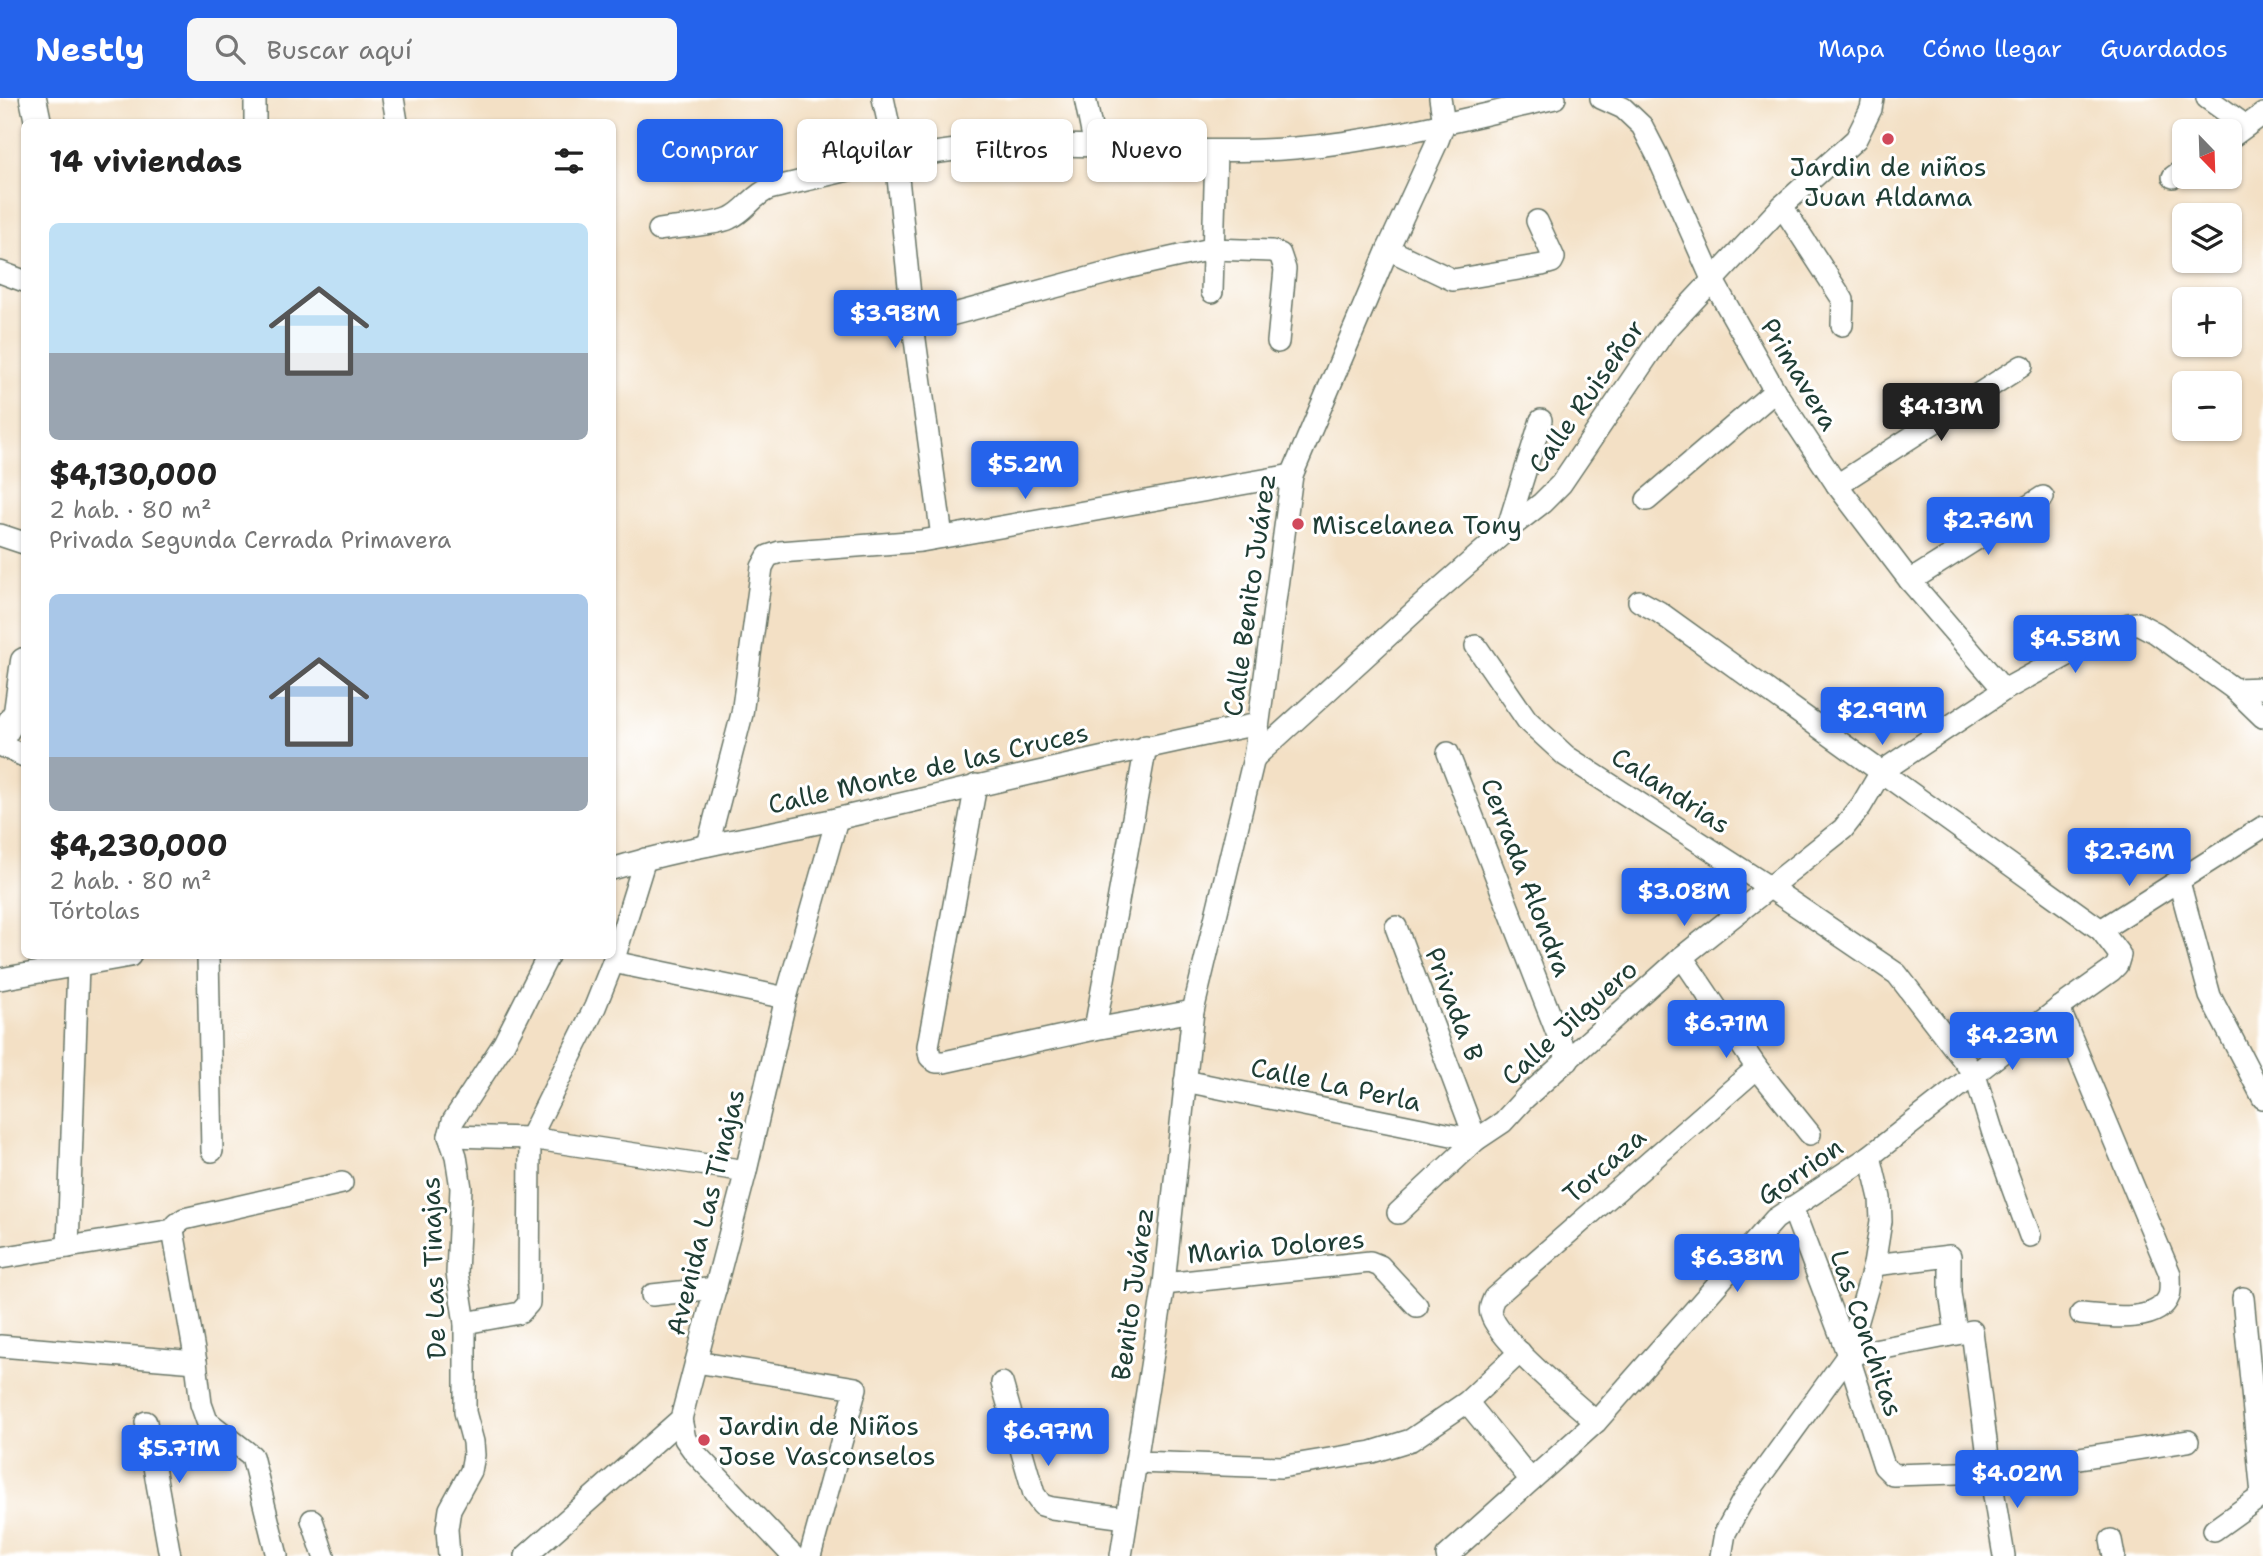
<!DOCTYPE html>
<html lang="es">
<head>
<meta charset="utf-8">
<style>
  :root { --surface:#fff; --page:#f6f6f6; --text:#222; --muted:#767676; --accent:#2563eb }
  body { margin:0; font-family:"Shantell Sans",sans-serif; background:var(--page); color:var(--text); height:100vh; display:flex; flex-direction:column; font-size:26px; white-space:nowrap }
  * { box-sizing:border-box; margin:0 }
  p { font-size:23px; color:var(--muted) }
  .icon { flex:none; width:38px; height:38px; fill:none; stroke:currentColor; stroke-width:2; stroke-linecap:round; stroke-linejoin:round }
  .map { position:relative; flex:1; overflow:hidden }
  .side { position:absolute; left:21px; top:21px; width:595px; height:840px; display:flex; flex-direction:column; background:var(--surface); border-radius:10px; box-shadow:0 2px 5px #0004 }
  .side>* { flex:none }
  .top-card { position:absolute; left:637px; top:21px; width:665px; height:63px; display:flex; gap:14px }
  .needle { width:46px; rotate:157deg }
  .tools { position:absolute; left:2172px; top:21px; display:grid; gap:14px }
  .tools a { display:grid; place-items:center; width:70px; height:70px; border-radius:10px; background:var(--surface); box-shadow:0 2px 5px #0004; font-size:35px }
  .price { position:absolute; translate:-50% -60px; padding:0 16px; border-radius:7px; background:var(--accent); color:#fff; font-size:23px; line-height:46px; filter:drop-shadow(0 2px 4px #0008) }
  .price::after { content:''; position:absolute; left:50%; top:42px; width:21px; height:16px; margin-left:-10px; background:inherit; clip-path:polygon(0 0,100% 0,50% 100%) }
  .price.on { background:#222; color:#fff }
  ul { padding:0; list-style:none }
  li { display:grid; align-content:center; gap:14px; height:371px; padding:0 28px }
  li span { display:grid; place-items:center; height:217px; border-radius:10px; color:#555 }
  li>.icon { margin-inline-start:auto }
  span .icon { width:126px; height:126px; fill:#fffc; stroke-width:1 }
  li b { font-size:30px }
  h2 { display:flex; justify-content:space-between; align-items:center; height:84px; padding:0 28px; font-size:30px }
  .pill { padding:0 24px; border-radius:10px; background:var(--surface); box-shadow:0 2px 5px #0004; font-size:24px; line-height:63px }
  .pill.on { background:var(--accent); color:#fff }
  header { display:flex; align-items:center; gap:42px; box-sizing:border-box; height:98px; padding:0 35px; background:var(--accent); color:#fff }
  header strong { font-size:33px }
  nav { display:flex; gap:38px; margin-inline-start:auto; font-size:24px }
  .search { width:490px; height:63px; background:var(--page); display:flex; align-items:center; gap:18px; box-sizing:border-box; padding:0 24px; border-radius:10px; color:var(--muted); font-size:26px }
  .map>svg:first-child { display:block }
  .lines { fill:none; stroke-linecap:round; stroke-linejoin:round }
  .minor-casing { stroke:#697667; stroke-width:24 }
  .major-casing { stroke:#697667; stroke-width:29 }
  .minor { stroke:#fff; stroke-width:21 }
  .major { stroke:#fff; stroke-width:26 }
  .poi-dot { fill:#d1495b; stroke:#fff; stroke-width:2.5 }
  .labels { text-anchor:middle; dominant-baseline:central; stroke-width:6; stroke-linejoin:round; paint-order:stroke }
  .poi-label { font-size:26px; fill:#1f3d34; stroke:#fff; text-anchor:start }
  .street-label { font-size:26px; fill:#1f3d34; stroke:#fff }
</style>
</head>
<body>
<header>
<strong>Nestly</strong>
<div class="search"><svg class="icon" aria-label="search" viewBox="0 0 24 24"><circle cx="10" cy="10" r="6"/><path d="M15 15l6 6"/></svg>Buscar aquí</div>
<nav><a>Mapa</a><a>Cómo llegar</a><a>Guardados</a></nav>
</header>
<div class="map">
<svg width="2263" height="1458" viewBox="0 0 2263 1458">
  <rect width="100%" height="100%" fill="#fff"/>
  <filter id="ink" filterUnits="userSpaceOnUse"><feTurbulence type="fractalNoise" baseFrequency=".0143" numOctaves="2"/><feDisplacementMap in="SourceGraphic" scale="14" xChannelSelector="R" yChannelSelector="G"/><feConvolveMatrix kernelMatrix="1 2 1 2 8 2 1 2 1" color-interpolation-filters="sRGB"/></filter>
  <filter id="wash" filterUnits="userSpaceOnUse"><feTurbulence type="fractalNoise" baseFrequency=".00686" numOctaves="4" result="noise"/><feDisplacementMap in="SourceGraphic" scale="28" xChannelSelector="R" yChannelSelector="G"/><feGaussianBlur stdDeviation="1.57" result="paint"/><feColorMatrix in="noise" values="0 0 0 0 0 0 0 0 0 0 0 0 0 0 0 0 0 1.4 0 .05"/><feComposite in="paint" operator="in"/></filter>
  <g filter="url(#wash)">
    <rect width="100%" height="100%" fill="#f3e0c5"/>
  </g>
  <g filter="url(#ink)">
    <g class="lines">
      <defs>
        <g id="minor">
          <path d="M 255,0 L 255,24"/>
          <path d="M 393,0 L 397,24"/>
          <path d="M 883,0 L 896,60 L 913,227 L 942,439"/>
          <path d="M 1085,0 L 1095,49"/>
          <path d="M 1601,0 L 1623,10 L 1642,28 L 1657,57 L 1712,181 L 1775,293 L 1837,387 L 1910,483 L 2004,592"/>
          <path d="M 2207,0 L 2246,28"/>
          <path d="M 2230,40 L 2263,16"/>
          <path d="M 2173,79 L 2184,71"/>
          <path d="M 1782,108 L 1843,202 L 1842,227"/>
          <path d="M 659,132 C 676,129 716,127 730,120 C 746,113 753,97 769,91 C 852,71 934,49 1019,47 C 1112,45 1202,58 1295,50 C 1383,43 1469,20 1555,0"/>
          <path d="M 1388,151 L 1453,182 L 1542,167 L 1552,164 L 1554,160 L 1537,123"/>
          <path d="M 0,174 L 24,183"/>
          <path d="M 1212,194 L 1216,54"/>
          <path d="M 913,227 L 1126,170 L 1211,151 L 1272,153 L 1280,156 L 1285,171 L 1278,244"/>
          <path d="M 1837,387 L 2022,268"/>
          <path d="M 1647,402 L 1775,293"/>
          <path d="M 1507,432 L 1541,322"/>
          <path d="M 0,437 L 24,445"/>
          <path d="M 1910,483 L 2043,399"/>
          <path d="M 1476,548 L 1527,622 L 1566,658 L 1769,789 L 1897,876 L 1975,977 L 1995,1042 L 2030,1138"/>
          <path d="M 2234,591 L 2263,590"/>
          <path d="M 0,647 L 24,658"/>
          <path d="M 1448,655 L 1568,963"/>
          <path d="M 1254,660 L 1436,494 L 1507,432 L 1542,405 L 1561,386 L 1664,234 L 1782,108 L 1856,41 L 1871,11 L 1873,0"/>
          <path d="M 976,687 L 928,948 L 930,959 L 936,964 L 944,964 L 1095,931 L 1193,913"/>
          <path d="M 708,747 L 742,616 L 762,469 L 768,458 L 780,454 L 921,443 L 1292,377"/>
          <path d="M 612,771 C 687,748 764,738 840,720 C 979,688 1118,654 1258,626"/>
          <path d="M 2179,784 L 2210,898 L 2263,1000"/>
          <path d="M 2101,832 L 2263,729"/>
          <path d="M 208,858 L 212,1053"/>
          <path d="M 1682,859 L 1757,970 L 1810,1036"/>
          <path d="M 613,864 L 786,900"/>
          <path d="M 0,881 L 130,858"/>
          <path d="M 2059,910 L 2170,1176 C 2170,1183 2171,1192 2169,1198 C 2158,1227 2104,1218 2081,1216"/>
          <path d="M 1095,931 L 1146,648"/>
          <path d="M 1185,983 L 1476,1042 L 1396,829"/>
          <path d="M 449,1038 L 530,1040 L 746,1073"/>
          <path d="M 1792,1109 L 1848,1257 L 1884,1368 L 1893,1377 L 1990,1374 L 2188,1343"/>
          <path d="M 1398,1115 L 1476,1042 L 1503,1024 L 1525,1000 L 1682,859 L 1843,731 L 1861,708 L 1881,674 L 2004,592 L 2117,530 L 2129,526 L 2137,525 L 2156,535 L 2234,591 L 2263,619"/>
          <path d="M 173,1132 L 196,1264 L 201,1306 L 207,1323 L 252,1358 L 277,1458"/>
          <path d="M 173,1132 L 177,1126 L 184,1121 L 342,1085"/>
          <path d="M 68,1149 L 78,867"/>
          <path d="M 0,1160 L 173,1132"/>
          <path d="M 1874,1167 L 1950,1158 L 1950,1195 L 1956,1235"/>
          <path d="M 1164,1186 L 1370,1164 L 1380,1168 L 1417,1208"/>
          <path d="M 652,1197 L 716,1190"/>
          <path d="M 2243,1200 L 2262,1397"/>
          <path d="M 465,1225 L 520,1215 L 529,1205 L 530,1040 L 595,909 L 613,864 L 645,761"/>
          <path d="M 0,1248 L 196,1264"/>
          <path d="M 1848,1257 L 1972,1233 L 1990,1374 L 2004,1458"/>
          <path d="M 696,1264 L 856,1290 L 810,1458"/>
          <path d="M 1002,1285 L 1034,1396 L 1042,1407 L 1052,1410 L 1126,1420"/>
          <path d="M 1467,1304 L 1531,1382"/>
          <path d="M 681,1321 L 685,1341 L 695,1355 L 793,1458"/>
          <path d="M 146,1324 L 170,1458"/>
          <path d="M 1596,1324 C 1573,1303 1498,1242 1491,1216 C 1489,1210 1492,1205 1494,1200 L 1757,970"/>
          <path d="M 1136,1364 L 1281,1369 L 1372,1354 L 1411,1342 L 1467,1304 L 1520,1254"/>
          <path d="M 312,1422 L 324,1458"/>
          <path d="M 2214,1432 L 2263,1397"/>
          <path d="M 2111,1442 L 2114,1458"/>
          <path d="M 449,1458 L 447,1431 L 450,1411 L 471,1373 L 474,1357 L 473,1344 L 465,1314 L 465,1225 L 457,1175 L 461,1090 L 456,1058 L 449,1038 L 453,1023 L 504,945 L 548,858"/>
          <path d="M 526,1458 L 681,1321 L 746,1073 L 786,900 L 837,721"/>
          <path d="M 1121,1458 L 1164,1186 L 1193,913 L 1254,660 L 1292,377 L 1388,151 L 1438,42 L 1444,26 L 1440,0"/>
          <path d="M 1447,1458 L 1596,1324 L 1775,1121 L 1870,1058 L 2059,910 L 2111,873 L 2117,867 L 2120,857 L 2101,832 L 1659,514 L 1639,503"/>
          <path d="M 1721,1458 L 1725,1435 L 1743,1402 L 1848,1257 L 1874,1167 L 1881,1123 L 1880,1100 L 1870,1058"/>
        </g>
        <g id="major">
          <path d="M 33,0 L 38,24"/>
          <path d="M 0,642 L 17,614 L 24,563"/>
        </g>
      </defs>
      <!-- minor casing -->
      <use href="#minor" class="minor-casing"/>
      <!-- major casing -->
      <use href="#major" class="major-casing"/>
      <!-- minor -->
      <use href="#minor" class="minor"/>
      <!-- major -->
      <use href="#major" class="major"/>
    </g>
  </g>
  <!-- markers -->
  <g class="poi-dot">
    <circle cx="1888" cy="41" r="7"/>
    <circle cx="1298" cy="426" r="7"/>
    <circle cx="704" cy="1342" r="7"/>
  </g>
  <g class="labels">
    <!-- poi labels -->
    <g class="poi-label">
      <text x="1888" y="68" text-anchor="middle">Jardin de niños<tspan x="1888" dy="30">Juan Aldama</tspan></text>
      <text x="1312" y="426">Miscelanea Tony</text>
      <text x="718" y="1327">Jardin de Niños<tspan x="718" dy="30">Jose Vasconselos</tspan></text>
    </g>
    <!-- street labels -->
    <g class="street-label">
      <text transform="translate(1800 276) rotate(59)">Primavera</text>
      <text transform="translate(1586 298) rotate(-55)">Calle Ruiseñor</text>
      <text transform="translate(1249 497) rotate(-82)">Calle Benito Juárez</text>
      <text transform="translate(928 670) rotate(-13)">Calle Monte de las Cruces</text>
      <text transform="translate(1671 692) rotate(33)">Calandrias</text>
      <text transform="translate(1527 779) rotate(69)">Cerrada Alondra</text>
      <text transform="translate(1455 906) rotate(69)">Privada B</text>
      <text transform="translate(1569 924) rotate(-42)">Calle Jilguero</text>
      <text transform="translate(1336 986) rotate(12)">Calle La Perla</text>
      <text transform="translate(1604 1067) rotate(-41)">Torcaza</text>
      <text transform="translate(1800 1073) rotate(-35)">Gorrion</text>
      <text transform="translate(705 1114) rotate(-76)">Avenida Las Tinajas</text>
      <text transform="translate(1276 1148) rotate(-5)">Maria Dolores</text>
      <text transform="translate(433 1170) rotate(-92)">De Las Tinajas</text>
      <text transform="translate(1132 1196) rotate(-82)">Benito Juárez</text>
      <text transform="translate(1867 1235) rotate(71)">Las Conchitas</text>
    </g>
  </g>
</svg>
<div class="tools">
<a><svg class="needle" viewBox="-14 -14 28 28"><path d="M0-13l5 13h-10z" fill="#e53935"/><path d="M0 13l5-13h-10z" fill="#767676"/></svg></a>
<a><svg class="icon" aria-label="layers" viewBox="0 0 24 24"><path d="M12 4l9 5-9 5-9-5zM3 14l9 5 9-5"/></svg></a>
<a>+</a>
<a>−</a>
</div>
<b class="price" style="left:895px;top:252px">$3.98M</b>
<b class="price on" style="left:1941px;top:345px">$4.13M</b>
<b class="price" style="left:1025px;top:403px">$5.2M</b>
<b class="price" style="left:1988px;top:459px">$2.76M</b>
<b class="price" style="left:2075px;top:577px">$4.58M</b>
<b class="price" style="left:1882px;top:649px">$2.99M</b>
<b class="price" style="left:2129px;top:790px">$2.76M</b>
<b class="price" style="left:1684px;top:830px">$3.08M</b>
<b class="price" style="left:1726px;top:962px">$6.71M</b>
<b class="price" style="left:2012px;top:974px">$4.23M</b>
<b class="price" style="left:1737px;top:1196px">$6.38M</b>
<b class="price" style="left:1048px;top:1370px">$6.97M</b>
<b class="price" style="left:179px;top:1387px">$5.71M</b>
<b class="price" style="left:2017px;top:1412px">$4.02M</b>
<div class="top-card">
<a class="pill on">Comprar</a>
<a class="pill">Alquilar</a>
<a class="pill">Filtros</a>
<a class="pill">Nuevo</a>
</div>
<section class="side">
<h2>14 viviendas<svg class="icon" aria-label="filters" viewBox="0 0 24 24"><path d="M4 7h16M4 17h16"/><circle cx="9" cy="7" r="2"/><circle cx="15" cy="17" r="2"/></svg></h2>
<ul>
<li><span style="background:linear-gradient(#bfe0f5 60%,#9aa5b1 0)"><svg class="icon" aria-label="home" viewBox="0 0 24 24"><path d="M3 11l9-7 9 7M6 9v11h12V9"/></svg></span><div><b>$4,130,000</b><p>2 hab. · 80 m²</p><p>Privada Segunda Cerrada Primavera</p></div></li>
<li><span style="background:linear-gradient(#a9c7e8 75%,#9aa5b1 0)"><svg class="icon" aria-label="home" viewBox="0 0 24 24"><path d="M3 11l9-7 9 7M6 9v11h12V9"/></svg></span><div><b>$4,230,000</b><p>2 hab. · 80 m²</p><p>Tórtolas</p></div></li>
</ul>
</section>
</div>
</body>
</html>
